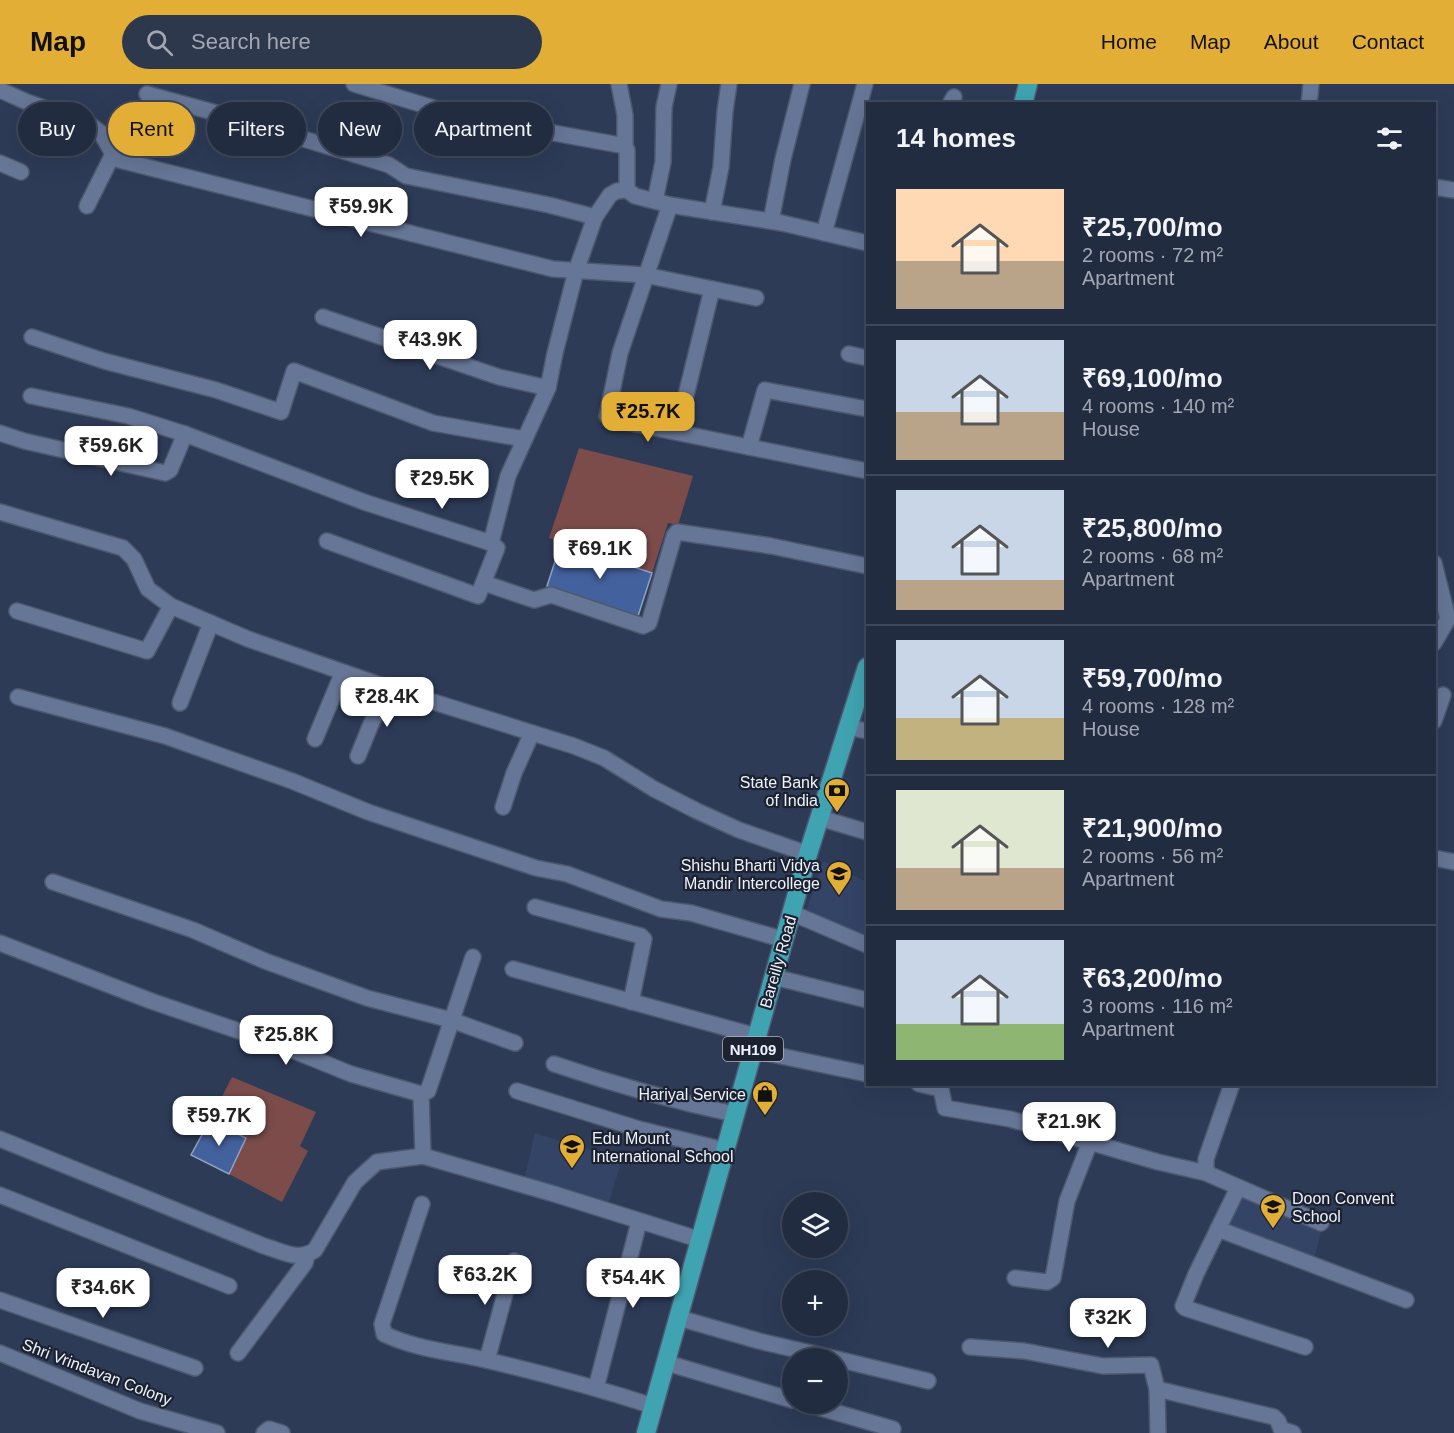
<!DOCTYPE html>
<html lang="en">
<head>
<meta charset="utf-8">
<style>
  :root { --surface:#222c41; --page:#2e384c; --text:#f1f3f6; --muted:#a2a7b1; --line:#3f485a; --accent:#e3ae35 }
  body { margin:0; font-family:Arial,sans-serif; background:var(--page); color:var(--text); height:100vh; display:flex; flex-direction:column; font-size:22px; white-space:nowrap }
  * { box-sizing:border-box; margin:0 }
  p { font-size:20px; color:var(--muted) }
  .icon { flex:none; width:33px; height:33px; fill:none; stroke:currentColor; stroke-width:2; stroke-linecap:round; stroke-linejoin:round }
  .map { position:relative; flex:1; overflow:hidden }
  .sheet { position:absolute; left:866px; top:18px; width:570px; height:984px; display:flex; flex-direction:column; background:var(--surface); border-radius:0px; box-shadow:0 6px 24px #0002,0 0 0 2px var(--line) }
  .sheet>* { flex:none }
  .guide { position:absolute; left:18px; top:18px; width:570px; height:54px; display:flex; gap:12px }
  .tools { position:absolute; left:782px; top:1108px; display:grid; gap:12px }
  .tools a { display:grid; place-items:center; width:66px; height:66px; border-radius:50%; background:var(--surface); box-shadow:0 6px 24px #0002,0 0 0 2px var(--line); font-size:30px }
  .price { position:absolute; translate:-50% -51px; padding:0 14px; border-radius:12px; background:#fff; color:#222; font-size:20px; line-height:39px; filter:drop-shadow(0 2px 3px #0008) }
  .price::after { content:''; position:absolute; left:50%; top:36px; width:18px; height:14px; margin-left:-9px; background:inherit; clip-path:polygon(0 0,100% 0,50% 100%) }
  .price.active { background:var(--accent); color:#111 }
  ul { padding:0; list-style:none }
  li { display:flex; align-items:center; gap:18px; height:150px; padding:0 30px }
  li+li { border-top:2px solid var(--line) }
  li span { display:grid; place-items:center; flex:none; width:168px; height:120px; border-radius:0px; color:#555 }
  li>.icon { margin-inline-start:auto }
  span .icon { width:72px; height:72px; fill:#fffc; stroke-width:1 }
  li b { font-size:26px }
  h2 { display:flex; justify-content:space-between; align-items:center; height:72px; padding:0 30px; font-size:26px }
  .tag { padding:0 21px; border-radius:27px; background:var(--surface); box-shadow:0 6px 24px #0002,0 0 0 2px var(--line); font-size:21px; line-height:54px }
  .tag.active { background:var(--accent); color:#111 }
  header { display:flex; align-items:center; gap:36px; box-sizing:border-box; height:84px; padding:0 30px; background:var(--accent); color:#111 }
  header strong { font-size:28px }
  nav { display:flex; gap:33px; margin-inline-start:auto; font-size:21px }
  .search { width:420px; height:54px; background:var(--page); display:flex; align-items:center; gap:15px; box-sizing:border-box; padding:0 21px; border-radius:33px; color:var(--muted); font-size:22px }
  .map>svg:first-child { display:block }
  .built { fill:#334467 }
  .green { fill:#7b4c4a }
  .building { fill:#43619c; stroke:#90a2c3; stroke-width:1.5 }
  .lines { fill:none; stroke-linecap:round; stroke-linejoin:round }
  .minor-casing { stroke:#4d586e; stroke-width:18 }
  .trunk-casing { stroke:#4d586e; stroke-width:21 }
  .minor { stroke:#667696; stroke-width:15 }
  .trunk { stroke:#40a3b1; stroke-width:18 }
  .labels { text-anchor:middle; dominant-baseline:central; stroke-width:4.5; stroke-linejoin:round; paint-order:stroke }
  .shield { fill:#1c222f; stroke:#aeb4c0; stroke-width:1.5 }
  .shield-label { font-size:15px; font-weight:bold; fill:#edf3fe }
  .poi-label { font-size:16px; fill:#edf3fe; stroke:#1c222f; text-anchor:end }
  .street-label { font-size:16px; fill:#edf3fe; stroke:#1c222f }
</style>
</head>
<body>
<header>
<strong>Map</strong>
<div class="search"><svg class="icon" aria-label="search" viewBox="0 0 24 24"><circle cx="10" cy="10" r="6"/><path d="M15 15l6 6"/></svg>Search here</div>
<nav><a>Home</a><a>Map</a><a>About</a><a>Contact</a></nav>
</header>
<div class="map">
<svg width="1454" height="1349" viewBox="0 0 1454 1349">
  <rect width="100%" height="100%" fill="#2d3b57"/>
  <!-- built -->
  <g class="built">
    <path d="M 823,777 L 867,798 L 867,853 L 806,828 Z"/>
    <path d="M 535,1049 L 622,1076 L 607,1124 L 524,1096 Z"/>
    <path d="M 1243,1111 L 1322,1144 L 1313,1179 L 1224,1148 Z"/>
  </g>
  <!-- green -->
  <g class="green">
    <path d="M 579,364 L 693,392 L 678,441 L 668,439 L 652,489 L 549,454 Z"/>
    <path d="M 232,993 L 316,1028 L 300,1062 L 308,1067 L 282,1118 L 229,1090 L 245,1054 L 210,1036 Z"/>
  </g>
  <!-- building -->
  <g class="building">
    <path d="M 561,459 L 652,489 L 638,532 L 547,502 Z"/>
    <path d="M 210,1036 L 246,1054 L 229,1090 L 191,1071 Z"/>
  </g>
  <g class="lines">
    <defs>
      <g id="minor">
        <path d="M 354,0 L 460,32 L 625,62 L 627,66 L 627,106 L 635,112 L 670,121 L 782,139 L 867,159"/>
        <path d="M 619,0 L 625,31 L 625,62"/>
        <path d="M 0,6 L 27,18 L 89,40 L 101,49 L 113,70 L 119,76 L 553,185 L 645,191 L 756,214"/>
        <path d="M 147,10 L 238,35 L 389,81 L 406,92 L 549,121 L 595,133"/>
        <path d="M 950,20 L 954,13"/>
        <path d="M 1309,20 L 1311,0"/>
        <path d="M 0,79 L 21,88"/>
        <path d="M 1434,103 L 1454,106"/>
        <path d="M 655,117 L 663,78 L 664,23 L 669,0"/>
        <path d="M 670,121 L 620,269 L 607,332 L 611,335 L 867,387"/>
        <path d="M 87,122 L 113,70"/>
        <path d="M 712,128 L 721,83 L 725,27 L 729,0"/>
        <path d="M 771,137 L 783,75 L 802,0"/>
        <path d="M 824,149 L 865,0"/>
        <path d="M 323,233 L 499,293 L 548,304"/>
        <path d="M 32,253 L 104,277 L 216,306 L 281,328 L 294,287 L 433,339 L 524,355"/>
        <path d="M 849,270 L 867,274"/>
        <path d="M 31,312 L 128,332 L 185,350 L 364,418 L 491,459 L 508,392 L 548,304 L 555,269 L 576,187 L 595,133 L 610,111 L 617,107 L 627,106"/>
        <path d="M 677,348 L 712,205"/>
        <path d="M 0,349 L 24,357 L 165,389 L 170,386 L 185,350"/>
        <path d="M 749,363 L 765,306 L 867,325"/>
        <path d="M 0,428 L 123,464 L 134,475 L 148,505 L 171,522 L 248,555 L 389,604 L 574,662 L 604,674 L 654,705 L 697,727 L 739,746 L 808,770"/>
        <path d="M 327,457 L 478,512 L 497,464 L 491,459"/>
        <path d="M 1434,479 L 1448,535 L 1434,559"/>
        <path d="M 484,499 L 534,516 L 551,511 L 643,542 L 649,539 L 674,452 L 677,448 L 771,462 L 867,482"/>
        <path d="M 17,527 L 147,567 L 171,522"/>
        <path d="M 18,613 L 165,652 L 292,697 L 368,728 L 536,784 L 567,790 L 661,825 L 691,829 L 785,856"/>
        <path d="M 180,619 L 211,539"/>
        <path d="M 1434,637 L 1443,611"/>
        <path d="M 847,643 L 867,647"/>
        <path d="M 315,655 L 343,588"/>
        <path d="M 358,672 L 371,640 L 389,604"/>
        <path d="M 503,723 L 514,689 L 532,649"/>
        <path d="M 820,734 L 867,748"/>
        <path d="M 1434,774 L 1454,778"/>
        <path d="M 53,798 L 193,846 L 265,877 L 367,914 L 451,936 L 515,959"/>
        <path d="M 535,823 L 641,852 L 644,855 L 631,918"/>
        <path d="M 792,829 L 867,861"/>
        <path d="M 0,859 L 151,917 L 277,960 L 351,990 L 421,1010 L 428,1007 L 473,873"/>
        <path d="M 513,885 L 756,952"/>
        <path d="M 774,893 L 867,916"/>
        <path d="M 752,966 L 867,990"/>
        <path d="M 554,980 C 613,1000 673,1017 734,1030"/>
        <path d="M 919,1000 L 941,1005 L 945,1024 L 1010,1035 L 1158,1078 L 1206,1089 L 1321,1139"/>
        <path d="M 517,1007 L 639,1045 L 724,1066"/>
        <path d="M 421,1010 L 423,1072"/>
        <path d="M 0,1055 L 264,1162 C 282,1167 298,1178 315,1166 L 355,1098 L 377,1078 L 423,1072 L 551,1109 L 701,1156"/>
        <path d="M 1206,1089 L 1206,1075 L 1232,1000"/>
        <path d="M 1238,1104 L 1196,1190 L 1183,1222 L 1185,1224 L 1305,1263"/>
        <path d="M 0,1111 L 229,1202"/>
        <path d="M 422,1120 L 382,1240 L 384,1250 C 418,1266 454,1268 490,1277 C 545,1290 600,1305 653,1322"/>
        <path d="M 1218,1145 L 1406,1216"/>
        <path d="M 1015,1194 L 1047,1198 L 1053,1194 L 1067,1117 L 1090,1058"/>
        <path d="M 0,1216 L 195,1284"/>
        <path d="M 679,1234 L 759,1257 L 837,1275"/>
        <path d="M 970,1263 L 1024,1267 L 1103,1282 L 1151,1281 L 1157,1305 L 1158,1349"/>
        <path d="M 0,1269 L 140,1327 L 217,1349"/>
        <path d="M 238,1269 L 305,1179 L 307,1171"/>
        <path d="M 837,1275 L 928,1297"/>
        <path d="M 487,1276 L 514,1177"/>
        <path d="M 667,1279 L 792,1316"/>
        <path d="M 596,1304 L 639,1138"/>
        <path d="M 1157,1305 L 1274,1333 L 1278,1337 L 1281,1345 L 1293,1349"/>
        <path d="M 807,1320 L 893,1345"/>
        <path d="M 264,1349 L 269,1345 L 282,1349"/>
      </g>
      <g id="trunk">
        <path d="M 1023,20 L 1028,0"/>
        <path d="M 646,1349 L 808,770 L 867,583"/>
      </g>
    </defs>
    <!-- minor casing -->
    <use href="#minor" class="minor-casing"/>
    <!-- trunk casing -->
    <use href="#trunk" class="trunk-casing"/>
    <!-- minor -->
    <use href="#minor" class="minor"/>
    <!-- trunk -->
    <use href="#trunk" class="trunk"/>
  </g>
  <!-- icons -->
  <defs>
    <symbol id="bank-pin" viewBox="-11 -11 22 30"><path d="M0 17L-7.5 6A9.5 9.5 0 1 1 7.5 6Z" fill="#e3ae35" stroke="#1c222f"/><path d="M-6-4H6V4H-6ZM0-2.3a2.3 2.3 0 1 0 0 4.6a2.3 2.3 0 1 0 0-4.6Z" fill="#111"/></symbol>
    <symbol id="school-pin" viewBox="-11 -11 22 30"><path d="M0 17L-7.5 6A9.5 9.5 0 1 1 7.5 6Z" fill="#e3ae35" stroke="#1c222f"/><path d="M0-5L7-2L0 1L-7-2ZM-4 1L0 2.5L4 1V4Q0 6-4 4Z" fill="#111"/></symbol>
    <symbol id="shop-pin" viewBox="-11 -11 22 30"><path d="M0 17L-7.5 6A9.5 9.5 0 1 1 7.5 6Z" fill="#e3ae35" stroke="#1c222f"/><path d="M-5-2.5h2.3a2.7 3.5 0 0 1 5.4 0H5L5.5 6h-11ZM-1.5-2.5h3a1.5 2.3 0 0 0-3 0Z" fill="#111"/></symbol>
  </defs>
  <g fill-rule="evenodd">
    <use href="#bank-pin" x="822" y="692" width="30" height="40"/>
    <use href="#school-pin" x="824" y="775" width="30" height="40"/>
    <use href="#shop-pin" x="750" y="995" width="30" height="40"/>
    <use href="#school-pin" x="557" y="1048" width="30" height="40"/>
    <use href="#school-pin" x="1258" y="1108" width="30" height="40"/>
  </g>
  <g class="labels">
    <!-- shield labels -->
    <rect class="shield" x="723" y="953" width="60" height="24" rx="4.5"/>
    <g class="shield-label">
      <text x="753" y="965">NH109</text>
    </g>
    <!-- poi labels -->
    <g class="poi-label">
      <text x="818" y="698">State Bank<tspan x="818" dy="18">of India</tspan></text>
      <text x="820" y="781">Shishu Bharti Vidya<tspan x="820" dy="18">Mandir Intercollege</tspan></text>
      <text x="746" y="1010">Hariyal Service</text>
      <text x="592" y="1054" text-anchor="start">Edu Mount<tspan x="592" dy="18">International School</tspan></text>
      <text x="1292" y="1114" text-anchor="start">Doon Convent<tspan x="1292" dy="18">School</tspan></text>
    </g>
    <!-- street labels -->
    <g class="street-label">
      <text transform="translate(778 878) rotate(-74)">Bareilly Road</text>
      <text transform="translate(97 1288) rotate(21)">Shri Vrindavan Colony</text>
    </g>
  </g>
</svg>
<div class="tools">
<a><svg class="icon" aria-label="layers" viewBox="0 0 24 24"><path d="M12 4l9 5-9 5-9-5zM3 14l9 5 9-5"/></svg></a>
<a>+</a>
<a>−</a>
</div>
<b class="price" style="left:361px;top:154px">₹59.9K</b>
<b class="price" style="left:430px;top:287px">₹43.9K</b>
<b class="price active" style="left:648px;top:359px">₹25.7K</b>
<b class="price" style="left:111px;top:393px">₹59.6K</b>
<b class="price" style="left:442px;top:426px">₹29.5K</b>
<b class="price" style="left:600px;top:496px">₹69.1K</b>
<b class="price" style="left:387px;top:644px">₹28.4K</b>
<b class="price" style="left:286px;top:982px">₹25.8K</b>
<b class="price" style="left:219px;top:1063px">₹59.7K</b>
<b class="price" style="left:1069px;top:1069px">₹21.9K</b>
<b class="price" style="left:485px;top:1222px">₹63.2K</b>
<b class="price" style="left:633px;top:1225px">₹54.4K</b>
<b class="price" style="left:103px;top:1235px">₹34.6K</b>
<b class="price" style="left:1108px;top:1265px">₹32K</b>
<div class="guide">
<a class="tag">Buy</a>
<a class="tag active">Rent</a>
<a class="tag">Filters</a>
<a class="tag">New</a>
<a class="tag">Apartment</a>
</div>
<section class="sheet">
<h2>14 homes<svg class="icon" aria-label="filters" viewBox="0 0 24 24"><path d="M4 7h16M4 17h16"/><circle cx="9" cy="7" r="2"/><circle cx="15" cy="17" r="2"/></svg></h2>
<ul>
<li><span style="background:linear-gradient(#ffd9b3 60%,#b9a48a 0)"><svg class="icon" aria-label="home" viewBox="0 0 24 24"><path d="M3 11l9-7 9 7M6 9v11h12V9"/></svg></span><div><b>₹25,700/mo</b><p>2 rooms · 72 m²</p><p>Apartment</p></div></li>
<li><span style="background:linear-gradient(#c9d6e8 60%,#b9a48a 0)"><svg class="icon" aria-label="home" viewBox="0 0 24 24"><path d="M3 11l9-7 9 7M6 9v11h12V9"/></svg></span><div><b>₹69,100/mo</b><p>4 rooms · 140 m²</p><p>House</p></div></li>
<li><span style="background:linear-gradient(#c9d6e8 75%,#b9a48a 0)"><svg class="icon" aria-label="home" viewBox="0 0 24 24"><path d="M3 11l9-7 9 7M6 9v11h12V9"/></svg></span><div><b>₹25,800/mo</b><p>2 rooms · 68 m²</p><p>Apartment</p></div></li>
<li><span style="background:linear-gradient(#c9d6e8 65%,#c2b280 0)"><svg class="icon" aria-label="home" viewBox="0 0 24 24"><path d="M3 11l9-7 9 7M6 9v11h12V9"/></svg></span><div><b>₹59,700/mo</b><p>4 rooms · 128 m²</p><p>House</p></div></li>
<li><span style="background:linear-gradient(#dfe7d0 65%,#b9a48a 0)"><svg class="icon" aria-label="home" viewBox="0 0 24 24"><path d="M3 11l9-7 9 7M6 9v11h12V9"/></svg></span><div><b>₹21,900/mo</b><p>2 rooms · 56 m²</p><p>Apartment</p></div></li>
<li><span style="background:linear-gradient(#c9d6e8 70%,#8fb573 0)"><svg class="icon" aria-label="home" viewBox="0 0 24 24"><path d="M3 11l9-7 9 7M6 9v11h12V9"/></svg></span><div><b>₹63,200/mo</b><p>3 rooms · 116 m²</p><p>Apartment</p></div></li>
</ul>
</section>
</div>
</body>
</html>
